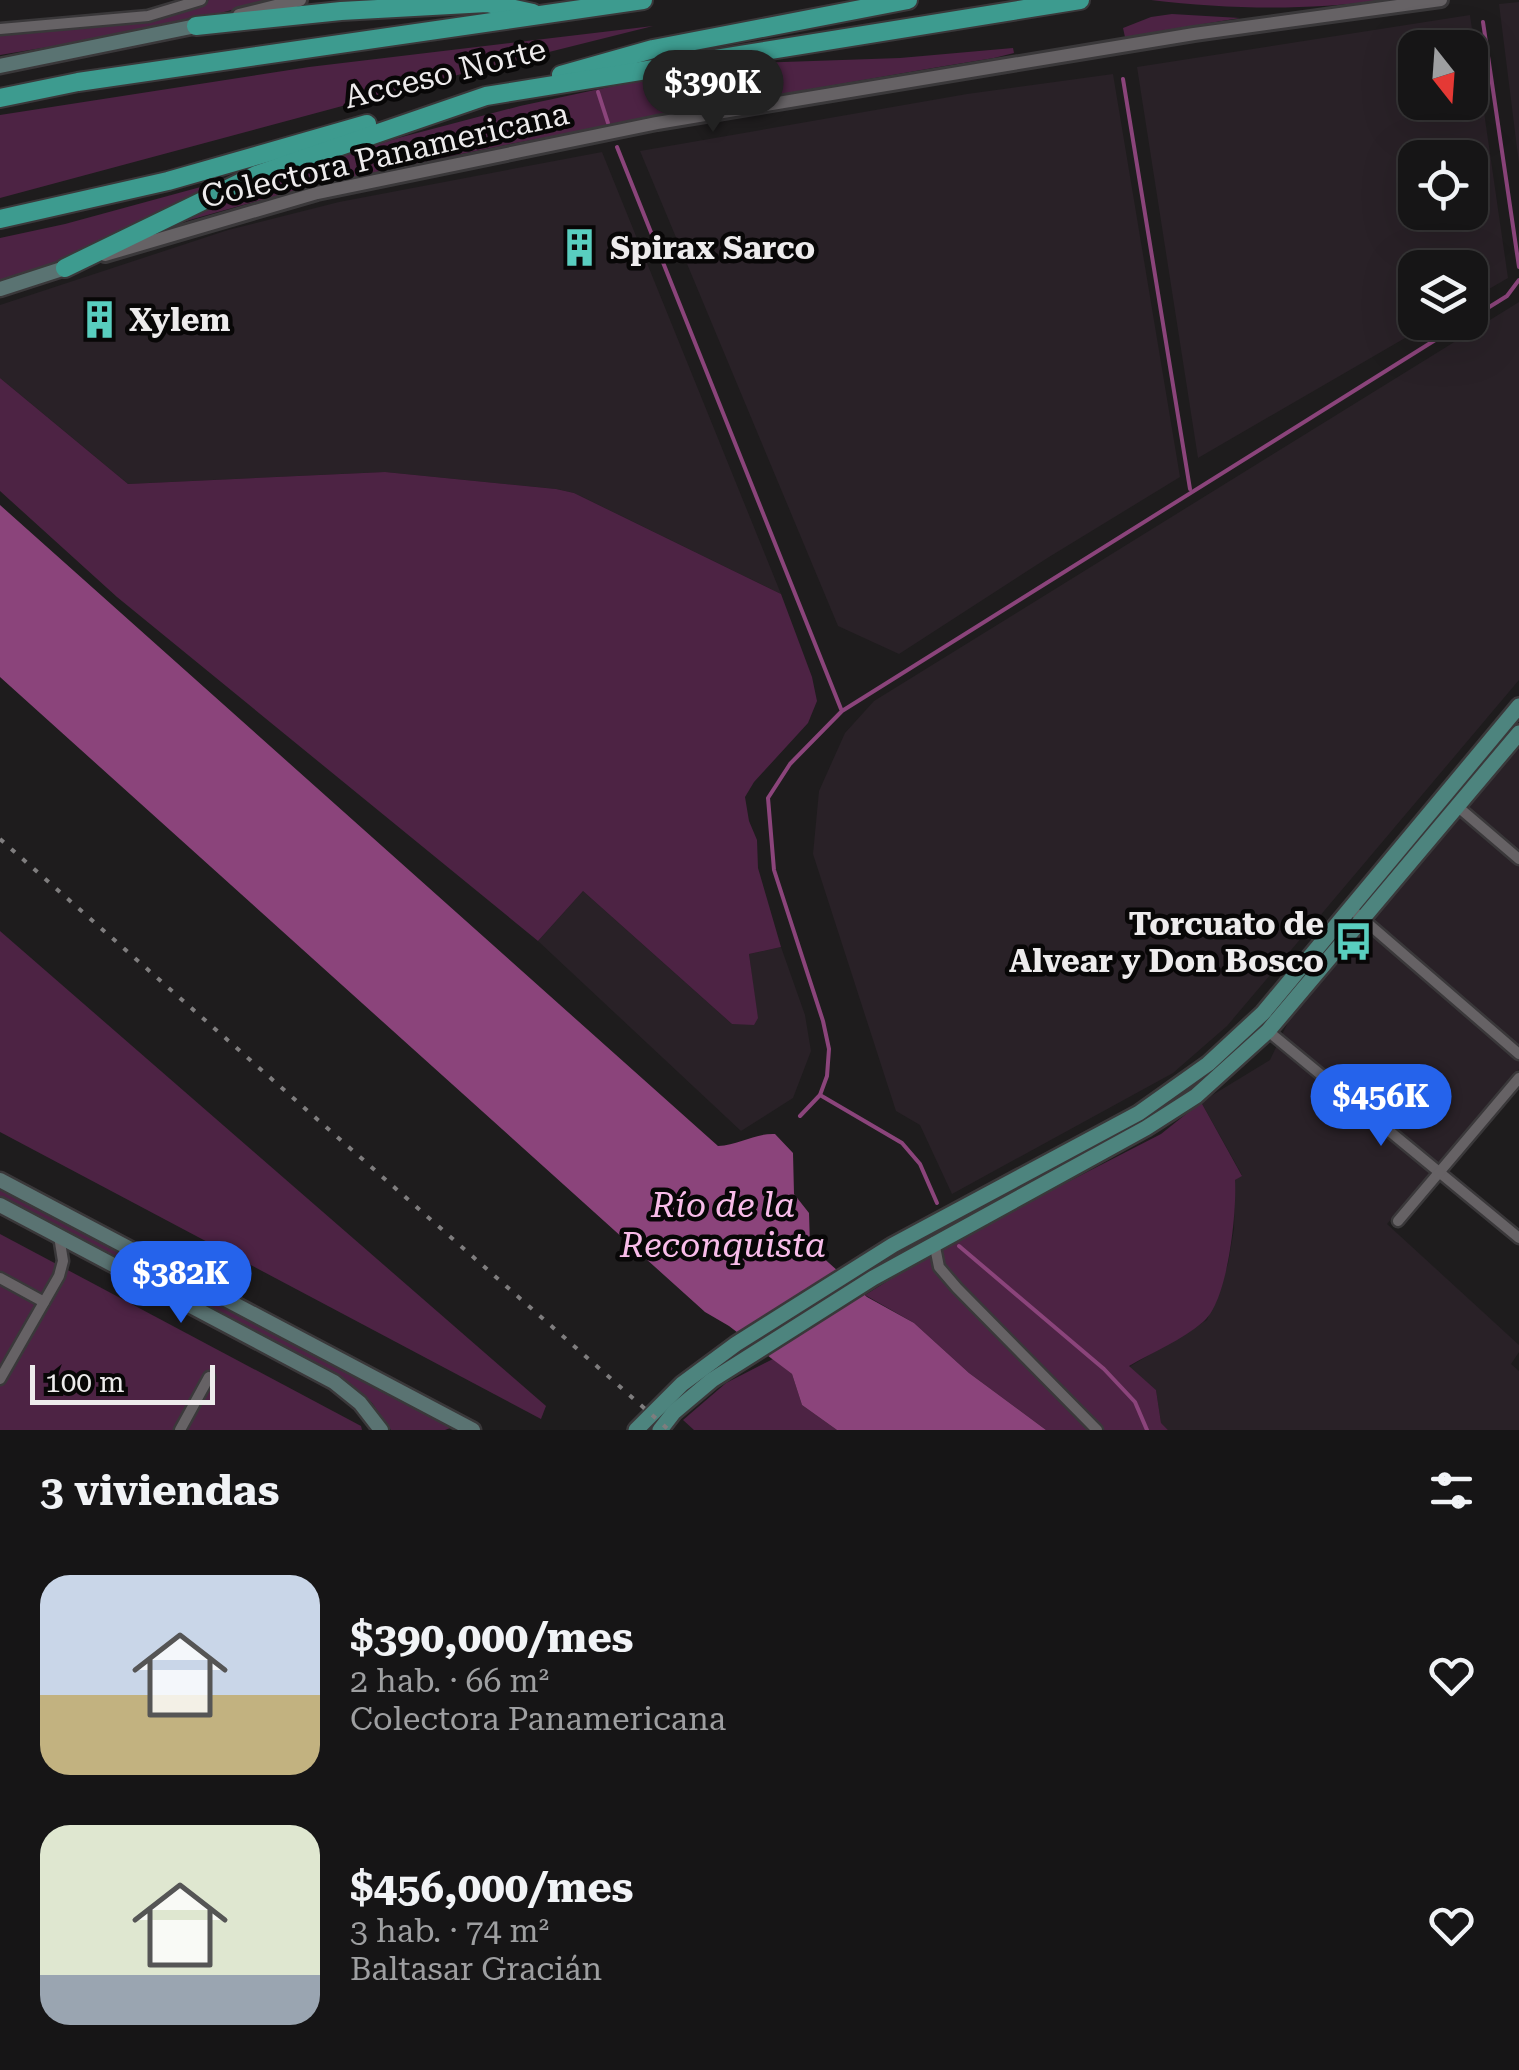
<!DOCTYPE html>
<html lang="es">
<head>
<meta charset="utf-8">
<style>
  :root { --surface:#161516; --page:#232223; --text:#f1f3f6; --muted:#9e9fa1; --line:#353435; --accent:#2563eb }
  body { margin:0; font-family:"Roboto Serif",serif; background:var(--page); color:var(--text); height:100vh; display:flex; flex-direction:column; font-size:38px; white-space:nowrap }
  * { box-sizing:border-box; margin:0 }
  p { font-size:32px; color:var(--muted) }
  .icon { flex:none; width:55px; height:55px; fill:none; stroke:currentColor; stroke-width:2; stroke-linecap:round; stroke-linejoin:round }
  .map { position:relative; height:1430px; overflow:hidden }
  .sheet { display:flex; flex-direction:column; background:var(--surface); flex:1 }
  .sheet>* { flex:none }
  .needle { width:65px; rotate:163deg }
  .buttons { position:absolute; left:1398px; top:30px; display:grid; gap:20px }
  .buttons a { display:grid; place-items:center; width:90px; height:90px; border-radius:20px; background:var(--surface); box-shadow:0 10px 40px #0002,0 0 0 2px var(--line); font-size:50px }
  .scale { position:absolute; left:30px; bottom:25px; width:185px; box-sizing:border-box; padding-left:10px; border:5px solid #edebec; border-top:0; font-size:28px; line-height:35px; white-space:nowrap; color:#edebec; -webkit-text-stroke:8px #080707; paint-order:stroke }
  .price { position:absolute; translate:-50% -85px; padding:0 22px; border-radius:35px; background:var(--accent); color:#fff; font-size:32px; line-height:65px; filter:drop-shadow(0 2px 5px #0008) }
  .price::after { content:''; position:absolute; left:50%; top:60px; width:30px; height:22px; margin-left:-15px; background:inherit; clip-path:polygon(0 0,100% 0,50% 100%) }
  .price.selected { background:#222; color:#fff }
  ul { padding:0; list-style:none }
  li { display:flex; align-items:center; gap:30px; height:250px; padding:0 40px }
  li span { display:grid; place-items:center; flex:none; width:280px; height:200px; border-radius:30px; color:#555 }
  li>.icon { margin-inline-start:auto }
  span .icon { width:120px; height:120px; fill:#fffc; stroke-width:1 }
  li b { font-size:42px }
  h2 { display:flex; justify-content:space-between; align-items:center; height:120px; padding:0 40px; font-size:42px }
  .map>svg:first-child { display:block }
  .built { fill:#292127; fill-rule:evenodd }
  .green { fill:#4d2344 }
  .water { fill:#8b447b }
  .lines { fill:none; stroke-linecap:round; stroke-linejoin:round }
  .stream { stroke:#8b447b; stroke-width:4 }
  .minor-casing { stroke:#3a383a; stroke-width:15 }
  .tertiary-casing { stroke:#3a383a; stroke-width:18 }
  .secondary-casing { stroke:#3a383a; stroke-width:19 }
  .primary-casing { stroke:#3a383a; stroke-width:20 }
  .motorway-casing { stroke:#3a383a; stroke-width:22 }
  .minor { stroke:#666265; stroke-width:10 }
  .tertiary { stroke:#666265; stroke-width:12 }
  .secondary { stroke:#5a7372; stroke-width:14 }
  .primary { stroke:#4d847e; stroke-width:15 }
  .motorway { stroke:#3d9b8f; stroke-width:18 }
  .rail { stroke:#7f7d7e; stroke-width:4; stroke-dasharray:5 10; stroke-linecap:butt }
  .labels { text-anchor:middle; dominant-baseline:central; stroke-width:9; stroke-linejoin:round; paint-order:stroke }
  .street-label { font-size:32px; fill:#edebec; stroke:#080707 }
  .poi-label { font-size:32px; font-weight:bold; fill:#edebec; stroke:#080707; text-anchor:start }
  .water-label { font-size:35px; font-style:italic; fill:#f8bce9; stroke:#080707 }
</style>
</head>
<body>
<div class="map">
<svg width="1519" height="1430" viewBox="0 0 1519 1430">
  <rect width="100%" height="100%" fill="#1e1c1d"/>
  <!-- built -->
  <g class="built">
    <path d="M 1519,2 L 1519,164 L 1499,4 Z"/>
    <path d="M 1470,15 L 1508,278 L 1470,300 L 1470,268 L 1415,268 L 1415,322 L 1431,323 L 1198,458 L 1137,67 ZM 1415,48 L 1470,48 L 1470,102 L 1415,102 ZM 1415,158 L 1470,158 L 1470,212 L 1415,212 Z"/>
    <path d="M 1113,74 L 1180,477 L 1049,557 L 899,654 L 838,626 L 640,151 L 967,94 Z"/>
    <path d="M 602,152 L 781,594 L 574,493 L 556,489 L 385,472 L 128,484 L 0,378 L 0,305 L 228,230 L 339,202 Z"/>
    <path d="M 1519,302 L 1519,680 L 1227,1026 L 1173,1073 L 952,1194 L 920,1125 L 896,1111 L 813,854 L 819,791 L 845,733 L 874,701 Z"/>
    <path d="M 1519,746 L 1519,1069 L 1387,1224 L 1519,1345 L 1519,1352 L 1511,1364 L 1519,1371 L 1519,1430 L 1168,1430 L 1161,1424 L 1156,1390 L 1129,1367 L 1207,1320 L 1228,1264 L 1234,1229 L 1235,1180 L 1242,1175 L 1201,1102 L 1270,1060 L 1289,1020 Z"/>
    <path d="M 583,891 L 732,1024 L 757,1018 L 749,954 L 781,947 L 805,1015 L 811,1051 L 793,1098 L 741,1131 L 538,941 Z"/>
  </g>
  <!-- green -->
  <g class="green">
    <path d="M 209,0 L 269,0 L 168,27 L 0,55 L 0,34 L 159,20 Z"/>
    <path d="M 1151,0 L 1382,0 C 1305,11 1227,9 1151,0 Z"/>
    <path d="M 1172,14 L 1240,18 L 1125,37 L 1123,28 L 1151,17 Z"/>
    <path d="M 653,26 L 465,73 L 0,198 L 0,115 L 309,67 Z"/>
    <path d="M 1013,48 L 1014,53 L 994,58 C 859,80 724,104 590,129 C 433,158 284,189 132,238 L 247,185 L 398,138 L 520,106 L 679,72 L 755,63 L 900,58 Z"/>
    <path d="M 252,173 L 53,264 L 0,281 L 0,238 L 65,224 Z"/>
    <path d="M 0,378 L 128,484 L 385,472 L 556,489 L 574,493 L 781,594 L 812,677 L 817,701 L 808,723 L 754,782 L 745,797 L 749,821 L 757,840 L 758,868 L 781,947 L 749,954 L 758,1018 L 754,1025 L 732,1024 L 583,891 L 538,941 L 117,597 L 0,491 Z"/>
    <path d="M 0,931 L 546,1406 L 541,1419 L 0,1132 Z"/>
    <path d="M 1201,1102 L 1242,1176 L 1235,1180 C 1237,1212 1228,1302 1203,1322 C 1182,1340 1153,1352 1129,1366 L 1156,1390 L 1161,1423 L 1168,1430 L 1046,1430 L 969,1373 L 914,1323 L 865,1295 L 947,1244 L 1161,1134 Z"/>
    <path d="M 0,1186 L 453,1427 L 445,1430 L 391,1430 L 372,1403 L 359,1391 L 306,1358 L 0,1198 Z"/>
    <path d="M 0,1234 L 361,1426 L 362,1430 L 0,1430 Z"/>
    <path d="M 773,1359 L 792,1374 L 802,1405 L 837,1430 L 694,1430 L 683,1420 L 726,1383 Z"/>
  </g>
  <!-- water -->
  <path class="water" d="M 0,505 L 718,1146 C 739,1145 755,1133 775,1134 L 793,1153 L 794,1194 L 809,1213 L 810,1246 L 867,1297 L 914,1323 L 969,1373 L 1046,1430 L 837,1430 L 802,1405 L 792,1374 L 729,1326 L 705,1312 L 0,677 Z"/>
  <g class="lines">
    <!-- stream -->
    <g class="stream">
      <path d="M 1483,22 L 1519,267"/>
      <path d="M 1123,79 L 1190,489"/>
      <path d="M 598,92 L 608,123"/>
      <path d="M 617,147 L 841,709"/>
      <path d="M 1470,319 L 1507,296 L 1519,280"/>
      <path d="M 820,1095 L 902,1143 L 920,1164 L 937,1203"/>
      <path d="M 800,1116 L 820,1095 L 827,1076 L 829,1049 L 823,1021 L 774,870 L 768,798 L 790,764 L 842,711 L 1464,322"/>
      <path d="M 959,1246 L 1104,1369 L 1135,1402 L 1147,1430"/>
    </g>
    <defs>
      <g id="minor">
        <path d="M 0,29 L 148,16 L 201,0"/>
        <path d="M 1457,806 L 1519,859"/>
        <path d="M 1350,908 L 1519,1054"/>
        <path d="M 1268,1031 L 1519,1238"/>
        <path d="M 1398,1221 L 1519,1078"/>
        <path d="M 934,1242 L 939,1267 L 957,1288 L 1097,1430"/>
        <path d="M 0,1278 L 44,1302"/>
        <path d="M 0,1379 L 59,1276 L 63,1261 L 59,1236"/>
        <path d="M 180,1430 L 209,1377"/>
      </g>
      <g id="tertiary">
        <path d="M 239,15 L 300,0"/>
        <path d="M 105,255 L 317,193 L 657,123 L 1194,34 L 1441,0"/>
      </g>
      <g id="secondary">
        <path d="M 0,66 L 196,26"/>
        <path d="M 0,289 L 65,268"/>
        <path d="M 0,1180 L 473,1430"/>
        <path d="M 0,1205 L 334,1382 L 360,1403 L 381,1430"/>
      </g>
      <g id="primary">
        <path d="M 636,1430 L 682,1384 L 736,1344 L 893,1245 L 1139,1113 L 1208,1064 L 1263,1013 L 1519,706"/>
        <path d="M 660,1430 L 674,1412 L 712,1380 L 873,1278 L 1146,1128 L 1196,1096 L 1268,1031 L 1519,733"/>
      </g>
      <g id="motorway">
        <path d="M 196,26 L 341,11 L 487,3 L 533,13"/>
        <path d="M 561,75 L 653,49 L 908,0"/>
        <path d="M 0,98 L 78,82 L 643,0"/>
        <path d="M 0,219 L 168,181 L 367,124"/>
        <path d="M 65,268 L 256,175 L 486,96 L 1080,0"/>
      </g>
    </defs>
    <!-- minor casing -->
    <use href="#minor" class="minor-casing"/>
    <!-- tertiary casing -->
    <use href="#tertiary" class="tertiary-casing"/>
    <!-- secondary casing -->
    <use href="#secondary" class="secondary-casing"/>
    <!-- primary casing -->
    <use href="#primary" class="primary-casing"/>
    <!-- motorway casing -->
    <use href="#motorway" class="motorway-casing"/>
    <!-- minor -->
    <use href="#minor" class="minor"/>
    <!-- tertiary -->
    <use href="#tertiary" class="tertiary"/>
    <!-- secondary -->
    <use href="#secondary" class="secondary"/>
    <!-- primary -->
    <use href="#primary" class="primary"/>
    <!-- motorway -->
    <use href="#motorway" class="motorway"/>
    <!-- rail -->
    <path class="rail" d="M 0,839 L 669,1430"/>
  </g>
  <!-- icons -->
  <defs>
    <symbol id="building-bare" viewBox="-9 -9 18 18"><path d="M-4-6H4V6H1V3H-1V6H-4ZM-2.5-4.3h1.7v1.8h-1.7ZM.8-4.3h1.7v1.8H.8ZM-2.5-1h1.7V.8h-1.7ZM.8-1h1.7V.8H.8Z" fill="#59cebf" stroke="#080707" stroke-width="2.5" paint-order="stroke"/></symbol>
    <symbol id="bus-bare" viewBox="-9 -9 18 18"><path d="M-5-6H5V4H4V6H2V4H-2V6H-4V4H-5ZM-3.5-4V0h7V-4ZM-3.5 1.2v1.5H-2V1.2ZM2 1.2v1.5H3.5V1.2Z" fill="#59cebf" stroke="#080707" stroke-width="2.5" paint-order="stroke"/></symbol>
  </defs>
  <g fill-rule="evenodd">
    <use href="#building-bare" x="552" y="220" width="55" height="55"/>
    <use href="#building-bare" x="72" y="292" width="55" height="55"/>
    <use href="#bus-bare" x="1326" y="914" width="55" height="55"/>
  </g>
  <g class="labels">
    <!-- street labels -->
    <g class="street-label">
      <text transform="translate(445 73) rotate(-14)">Acceso Norte</text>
      <text transform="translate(385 155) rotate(-13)">Colectora Panamericana</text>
    </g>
    <!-- poi labels -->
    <g class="poi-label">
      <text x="610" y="248">Spirax Sarco</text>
      <text x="129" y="320">Xylem</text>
      <text x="1324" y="924" text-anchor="end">Torcuato de<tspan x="1324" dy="37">Alvear y Don Bosco</tspan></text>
    </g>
    <!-- water labels -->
    <g class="water-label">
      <text x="723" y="1205">Río de la<tspan x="723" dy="40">Reconquista</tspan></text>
    </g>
  </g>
</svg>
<div class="buttons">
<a><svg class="needle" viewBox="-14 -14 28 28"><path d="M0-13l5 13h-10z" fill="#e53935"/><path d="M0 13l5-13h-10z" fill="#9e9fa1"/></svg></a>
<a><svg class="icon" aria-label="locate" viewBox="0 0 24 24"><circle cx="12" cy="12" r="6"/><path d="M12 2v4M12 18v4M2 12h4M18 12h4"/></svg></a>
<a><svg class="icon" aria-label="layers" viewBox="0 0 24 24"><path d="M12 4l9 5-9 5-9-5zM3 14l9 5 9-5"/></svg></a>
</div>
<div class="scale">100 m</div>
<b class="price selected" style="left:713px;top:135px">$390K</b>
<b class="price" style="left:1381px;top:1149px">$456K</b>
<b class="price" style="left:181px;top:1326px">$382K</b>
</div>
<section class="sheet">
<h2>3 viviendas<svg class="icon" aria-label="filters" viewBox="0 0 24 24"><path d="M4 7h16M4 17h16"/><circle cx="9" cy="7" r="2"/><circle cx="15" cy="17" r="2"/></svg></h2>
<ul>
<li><span style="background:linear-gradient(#c9d6e8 60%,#c2b280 0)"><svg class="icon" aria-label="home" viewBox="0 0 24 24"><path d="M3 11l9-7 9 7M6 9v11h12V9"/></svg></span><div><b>$390,000/mes</b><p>2 hab. · 66 m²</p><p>Colectora Panamericana</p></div><svg class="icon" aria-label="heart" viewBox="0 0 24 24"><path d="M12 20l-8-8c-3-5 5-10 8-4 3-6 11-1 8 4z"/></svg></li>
<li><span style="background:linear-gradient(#dfe7d0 75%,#9aa5b1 0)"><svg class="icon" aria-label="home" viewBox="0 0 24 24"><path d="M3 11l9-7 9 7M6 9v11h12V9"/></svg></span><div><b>$456,000/mes</b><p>3 hab. · 74 m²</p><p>Baltasar Gracián</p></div><svg class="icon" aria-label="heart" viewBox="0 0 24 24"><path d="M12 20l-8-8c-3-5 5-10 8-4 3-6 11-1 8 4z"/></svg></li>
</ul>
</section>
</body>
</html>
